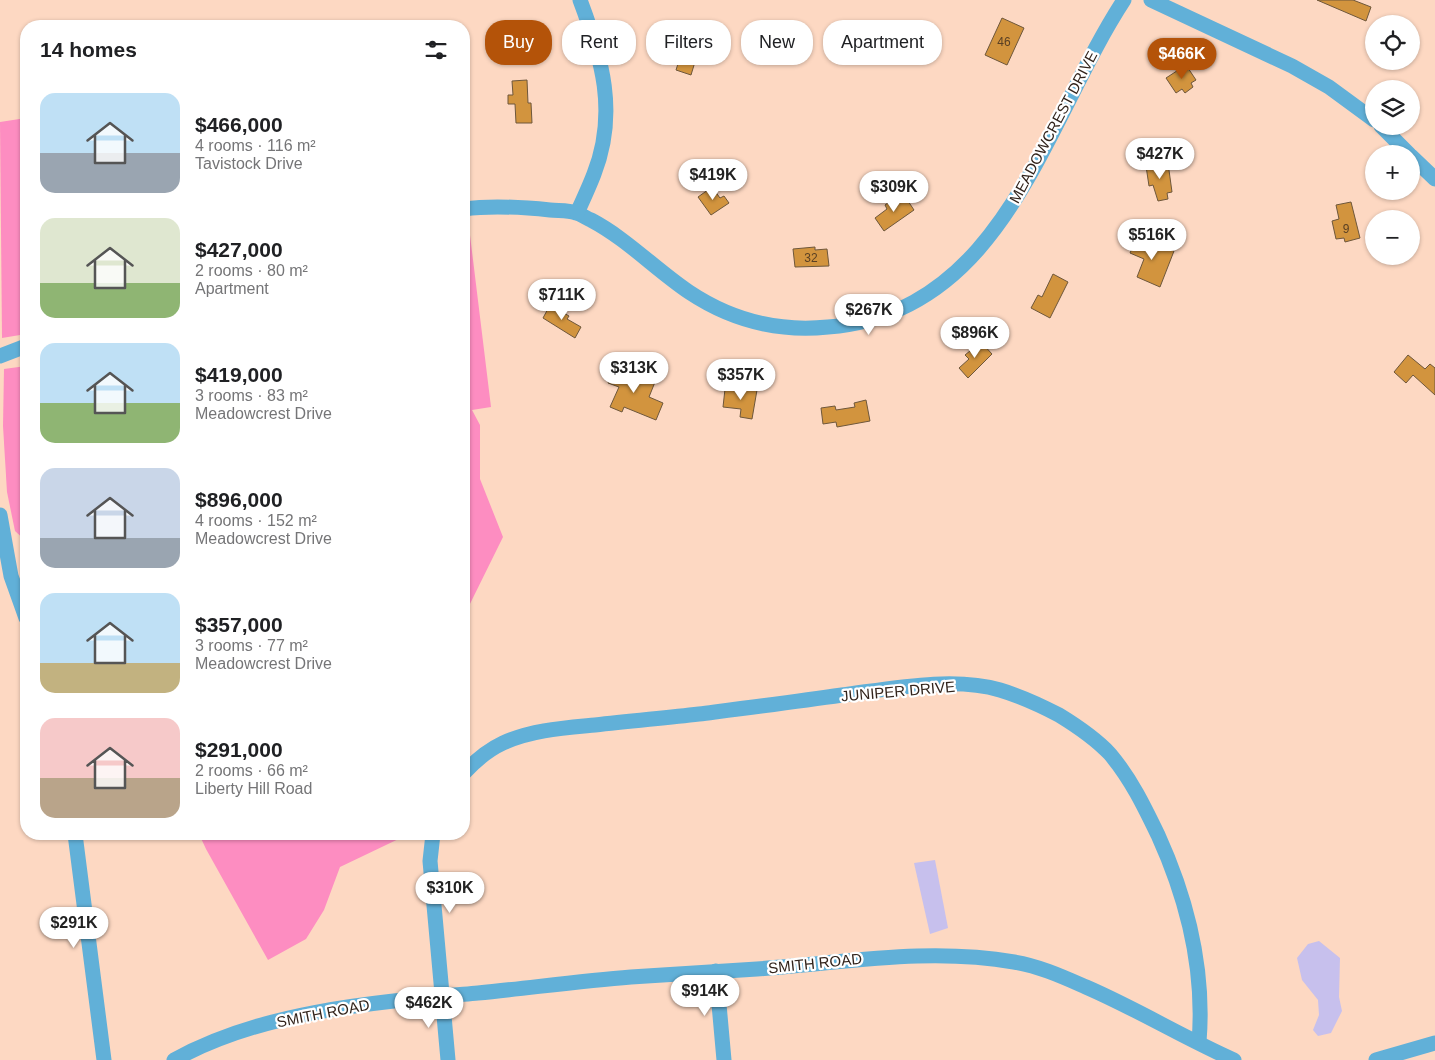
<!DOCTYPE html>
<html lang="en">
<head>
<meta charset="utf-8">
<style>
  :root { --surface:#fff; --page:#f6f6f6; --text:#202124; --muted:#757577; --accent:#b45309 }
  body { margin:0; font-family:Arial,sans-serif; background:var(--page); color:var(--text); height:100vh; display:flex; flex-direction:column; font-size:19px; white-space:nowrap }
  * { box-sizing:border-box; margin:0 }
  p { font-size:16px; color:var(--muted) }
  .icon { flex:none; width:28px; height:28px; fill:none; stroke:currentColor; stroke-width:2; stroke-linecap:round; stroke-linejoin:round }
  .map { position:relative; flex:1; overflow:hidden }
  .drawer { position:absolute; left:20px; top:20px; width:450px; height:820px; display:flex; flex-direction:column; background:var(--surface); border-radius:20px; box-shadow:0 1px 4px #0004 }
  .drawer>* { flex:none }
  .top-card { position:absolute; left:485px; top:20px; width:475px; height:45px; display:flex; gap:10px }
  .controls { position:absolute; left:1365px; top:15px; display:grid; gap:10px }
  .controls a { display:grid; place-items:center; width:55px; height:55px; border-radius:50%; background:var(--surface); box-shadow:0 1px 4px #0004; font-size:25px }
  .price { position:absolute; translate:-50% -42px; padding:0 11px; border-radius:18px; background:#fff; color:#222; font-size:16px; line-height:32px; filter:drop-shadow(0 1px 2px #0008) }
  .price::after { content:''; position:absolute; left:50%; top:30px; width:15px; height:11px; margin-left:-8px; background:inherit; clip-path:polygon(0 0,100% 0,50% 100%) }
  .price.current { background:var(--accent); color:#fff }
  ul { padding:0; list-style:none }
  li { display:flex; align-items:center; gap:15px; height:125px; padding:0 20px }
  li span { display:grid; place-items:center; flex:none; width:140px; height:100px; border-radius:15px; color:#555 }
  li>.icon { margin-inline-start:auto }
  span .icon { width:60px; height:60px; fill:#fffc; stroke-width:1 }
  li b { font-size:21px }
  h2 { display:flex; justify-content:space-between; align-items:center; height:60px; padding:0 20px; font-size:21px }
  .pill { padding:0 18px; border-radius:20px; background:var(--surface); box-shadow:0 1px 4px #0004; font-size:18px; line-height:45px }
  .pill.current { background:var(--accent); color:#fff }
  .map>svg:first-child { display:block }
  .green { fill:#fd8dc1 }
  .water { fill:#c7c0ed }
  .building { fill:#d2943e; stroke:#6e573b }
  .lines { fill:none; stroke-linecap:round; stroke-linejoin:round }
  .minor { stroke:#61b0d8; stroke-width:15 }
  .labels { text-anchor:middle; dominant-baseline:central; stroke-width:4.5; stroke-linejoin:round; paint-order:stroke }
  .number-label { font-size:12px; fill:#5a4024 }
  .street-label { font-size:15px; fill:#32241c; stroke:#fff }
</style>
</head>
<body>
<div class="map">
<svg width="1435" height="1060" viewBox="0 0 1435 1060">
  <rect width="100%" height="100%" fill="#fdd8c2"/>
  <!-- green -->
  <g class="green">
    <path d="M 26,118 L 26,334 L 2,338 L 0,122 Z"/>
    <path d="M 469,227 L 491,407 L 472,410 L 480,425 L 480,479 L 503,537 L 464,616 L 464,228 Z"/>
    <path d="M 26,366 L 26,541 L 15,531 L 7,492 L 3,426 L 4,369 Z"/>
    <path d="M 199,834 L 409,834 L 340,867 L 324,910 L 306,939 L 268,960 L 206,849 Z"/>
  </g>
  <!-- water -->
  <g class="water">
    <path d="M 935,860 L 948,928 L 930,934 L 914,863 Z"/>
    <path d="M 1319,941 L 1340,958 L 1339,997 L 1342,1011 L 1331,1033 L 1318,1036 L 1313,1030 L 1319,1015 L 1318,1000 L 1302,980 L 1297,958 L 1308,944 Z"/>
  </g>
  <!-- building -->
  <g class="building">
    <path d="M 1317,0 L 1353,0 L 1371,7 L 1366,21 Z"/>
    <path d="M 1002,18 L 1024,28 L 1007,65 L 985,55 Z"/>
    <path d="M 686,48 L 698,52 L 691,75 L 676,70 L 681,54 L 684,55 Z"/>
    <path d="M 1186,65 L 1196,80 L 1191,83 L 1193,87 L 1185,93 L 1182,89 L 1176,93 L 1166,78 Z"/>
    <path d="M 527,80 L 528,103 L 531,103 L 532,123 L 516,123 L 515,104 L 508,104 L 508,95 L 513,95 L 512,81 Z"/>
    <path d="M 1168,163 L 1172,192 L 1167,193 L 1168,199 L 1158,201 L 1153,185 L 1149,186 L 1146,166 Z"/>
    <path d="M 712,187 L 720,198 L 724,196 L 729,203 L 711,215 L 698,197 Z"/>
    <path d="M 895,198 L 899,203 L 906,198 L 914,210 L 884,231 L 875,218 L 887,209 L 885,205 Z"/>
    <path d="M 1351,202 L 1360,238 L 1345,242 L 1344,238 L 1336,239 L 1332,221 L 1339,219 L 1336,205 Z"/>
    <path d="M 1137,237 L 1164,249 L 1165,247 L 1174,251 L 1160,287 L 1137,277 L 1144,259 L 1130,253 Z"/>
    <path d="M 815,247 L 815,250 L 827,249 L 829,266 L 795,267 L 793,249 Z"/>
    <path d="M 1053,274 L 1068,282 L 1050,318 L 1031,308 L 1038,295 L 1042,297 Z"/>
    <path d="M 550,305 L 569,316 L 567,319 L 581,327 L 575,338 L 543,318 Z"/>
    <path d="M 981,342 L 992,354 L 968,378 L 959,368 L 969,359 L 965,355 Z"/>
    <path d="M 1408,355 L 1425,369 L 1430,364 L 1435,368 L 1435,395 L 1413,375 L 1406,383 L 1394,372 Z"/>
    <path d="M 615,366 L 655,382 L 649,397 L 663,403 L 656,420 L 624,407 L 622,412 L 610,407 L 619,387 L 608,383 Z"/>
    <path d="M 737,387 L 757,390 L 752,419 L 740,417 L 741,409 L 723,407 L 725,389 L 736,391 Z"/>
    <path d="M 866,400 L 870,421 L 837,427 L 836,422 L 823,424 L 821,408 L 835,406 L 836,410 L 855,407 L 854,403 Z"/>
  </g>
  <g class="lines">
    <!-- minor -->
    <g class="minor">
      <path d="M 1151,0 L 1292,66 L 1329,87 L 1374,120"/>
      <path d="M 1381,126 L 1409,154"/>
      <path d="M 1411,156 L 1435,179"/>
      <path d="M 464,209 C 493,205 521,207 550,210 C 558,211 568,210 576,213 C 581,214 586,218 591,220 C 627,239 655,269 689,292 C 731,320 779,332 828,327 C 1004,313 1044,122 1124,0"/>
      <path d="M 577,213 C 583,200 589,187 594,174 C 618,113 602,58 580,0"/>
      <path d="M 0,356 L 26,346"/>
      <path d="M 0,515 L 11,576 L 26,618"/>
      <path d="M 464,773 C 475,761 488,750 503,743 C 532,730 564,728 595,725 C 629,721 664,718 699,714 C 746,708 794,702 842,695 C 889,689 953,676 1000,690 C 1020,696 1040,705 1059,715 C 1077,726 1096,739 1110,754 C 1131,779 1144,806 1158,835 C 1188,901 1205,969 1199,1042"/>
      <path d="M 75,834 L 104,1060"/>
      <path d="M 433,834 L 430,861 L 448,1060"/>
      <path d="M 716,971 L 724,1060"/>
      <path d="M 174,1060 C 264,1010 378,1002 478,993 C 529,988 580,981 631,977 C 673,974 715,972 757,969 C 844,963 927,947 1014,962 C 1039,966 1063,977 1086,987 C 1137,1009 1184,1038 1234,1060"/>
      <path d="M 1376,1060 L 1435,1043"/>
    </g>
  </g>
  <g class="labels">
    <!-- number labels -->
    <g class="number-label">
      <text x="1004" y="42">46</text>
      <text x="1346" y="229">9</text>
      <text x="811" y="258">32</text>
    </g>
    <!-- street labels -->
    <g class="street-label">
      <text transform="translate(1053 127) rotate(-62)">MEADOWCREST DRIVE</text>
      <text transform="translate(898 691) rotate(-5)">JUNIPER DRIVE</text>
      <text transform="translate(815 963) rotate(-6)">SMITH ROAD</text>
      <text transform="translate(323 1013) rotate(-11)">SMITH ROAD</text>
    </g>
  </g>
</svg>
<div class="controls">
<a><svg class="icon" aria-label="locate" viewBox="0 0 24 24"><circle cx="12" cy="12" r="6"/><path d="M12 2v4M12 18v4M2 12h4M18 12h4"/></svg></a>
<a><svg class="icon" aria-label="layers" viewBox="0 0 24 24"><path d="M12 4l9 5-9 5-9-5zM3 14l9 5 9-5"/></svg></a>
<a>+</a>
<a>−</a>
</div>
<b class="price current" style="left:1182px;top:80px">$466K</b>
<b class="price" style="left:1160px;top:180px">$427K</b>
<b class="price" style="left:713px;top:201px">$419K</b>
<b class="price" style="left:894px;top:213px">$309K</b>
<b class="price" style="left:1152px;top:261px">$516K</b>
<b class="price" style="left:562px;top:321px">$711K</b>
<b class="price" style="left:869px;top:336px">$267K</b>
<b class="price" style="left:975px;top:359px">$896K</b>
<b class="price" style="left:634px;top:394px">$313K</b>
<b class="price" style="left:741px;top:401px">$357K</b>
<b class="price" style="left:450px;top:914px">$310K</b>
<b class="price" style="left:74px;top:949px">$291K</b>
<b class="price" style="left:705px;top:1017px">$914K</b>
<b class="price" style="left:429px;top:1029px">$462K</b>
<div class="top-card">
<a class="pill current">Buy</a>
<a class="pill">Rent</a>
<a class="pill">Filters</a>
<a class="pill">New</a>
<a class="pill">Apartment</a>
</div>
<section class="drawer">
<h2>14 homes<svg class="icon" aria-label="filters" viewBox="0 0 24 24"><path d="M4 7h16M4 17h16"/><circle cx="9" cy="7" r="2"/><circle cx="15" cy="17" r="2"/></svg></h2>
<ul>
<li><span style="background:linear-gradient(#bfe0f5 60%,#9aa5b1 0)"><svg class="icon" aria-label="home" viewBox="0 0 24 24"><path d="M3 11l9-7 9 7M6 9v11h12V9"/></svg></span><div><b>$466,000</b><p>4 rooms · 116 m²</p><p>Tavistock Drive</p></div></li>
<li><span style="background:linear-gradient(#dfe7d0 65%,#8fb573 0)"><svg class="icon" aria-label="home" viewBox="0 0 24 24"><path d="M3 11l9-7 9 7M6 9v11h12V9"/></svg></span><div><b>$427,000</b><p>2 rooms · 80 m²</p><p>Apartment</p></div></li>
<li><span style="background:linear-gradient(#bfe0f5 60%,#8fb573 0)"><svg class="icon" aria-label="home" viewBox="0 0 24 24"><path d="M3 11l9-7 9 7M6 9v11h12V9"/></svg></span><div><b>$419,000</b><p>3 rooms · 83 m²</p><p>Meadowcrest Drive</p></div></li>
<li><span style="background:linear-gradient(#c9d6e8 70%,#9aa5b1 0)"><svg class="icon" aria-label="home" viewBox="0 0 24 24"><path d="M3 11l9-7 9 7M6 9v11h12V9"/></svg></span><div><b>$896,000</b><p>4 rooms · 152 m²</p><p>Meadowcrest Drive</p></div></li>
<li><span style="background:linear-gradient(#bfe0f5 70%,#c2b280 0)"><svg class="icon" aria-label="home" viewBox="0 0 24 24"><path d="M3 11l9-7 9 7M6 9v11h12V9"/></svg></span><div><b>$357,000</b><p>3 rooms · 77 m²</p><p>Meadowcrest Drive</p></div></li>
<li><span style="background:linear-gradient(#f6c9c9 60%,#b9a48a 0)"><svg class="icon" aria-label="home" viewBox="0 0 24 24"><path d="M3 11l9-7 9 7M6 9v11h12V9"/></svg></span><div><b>$291,000</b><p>2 rooms · 66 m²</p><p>Liberty Hill Road</p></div></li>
</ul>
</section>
</div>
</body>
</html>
